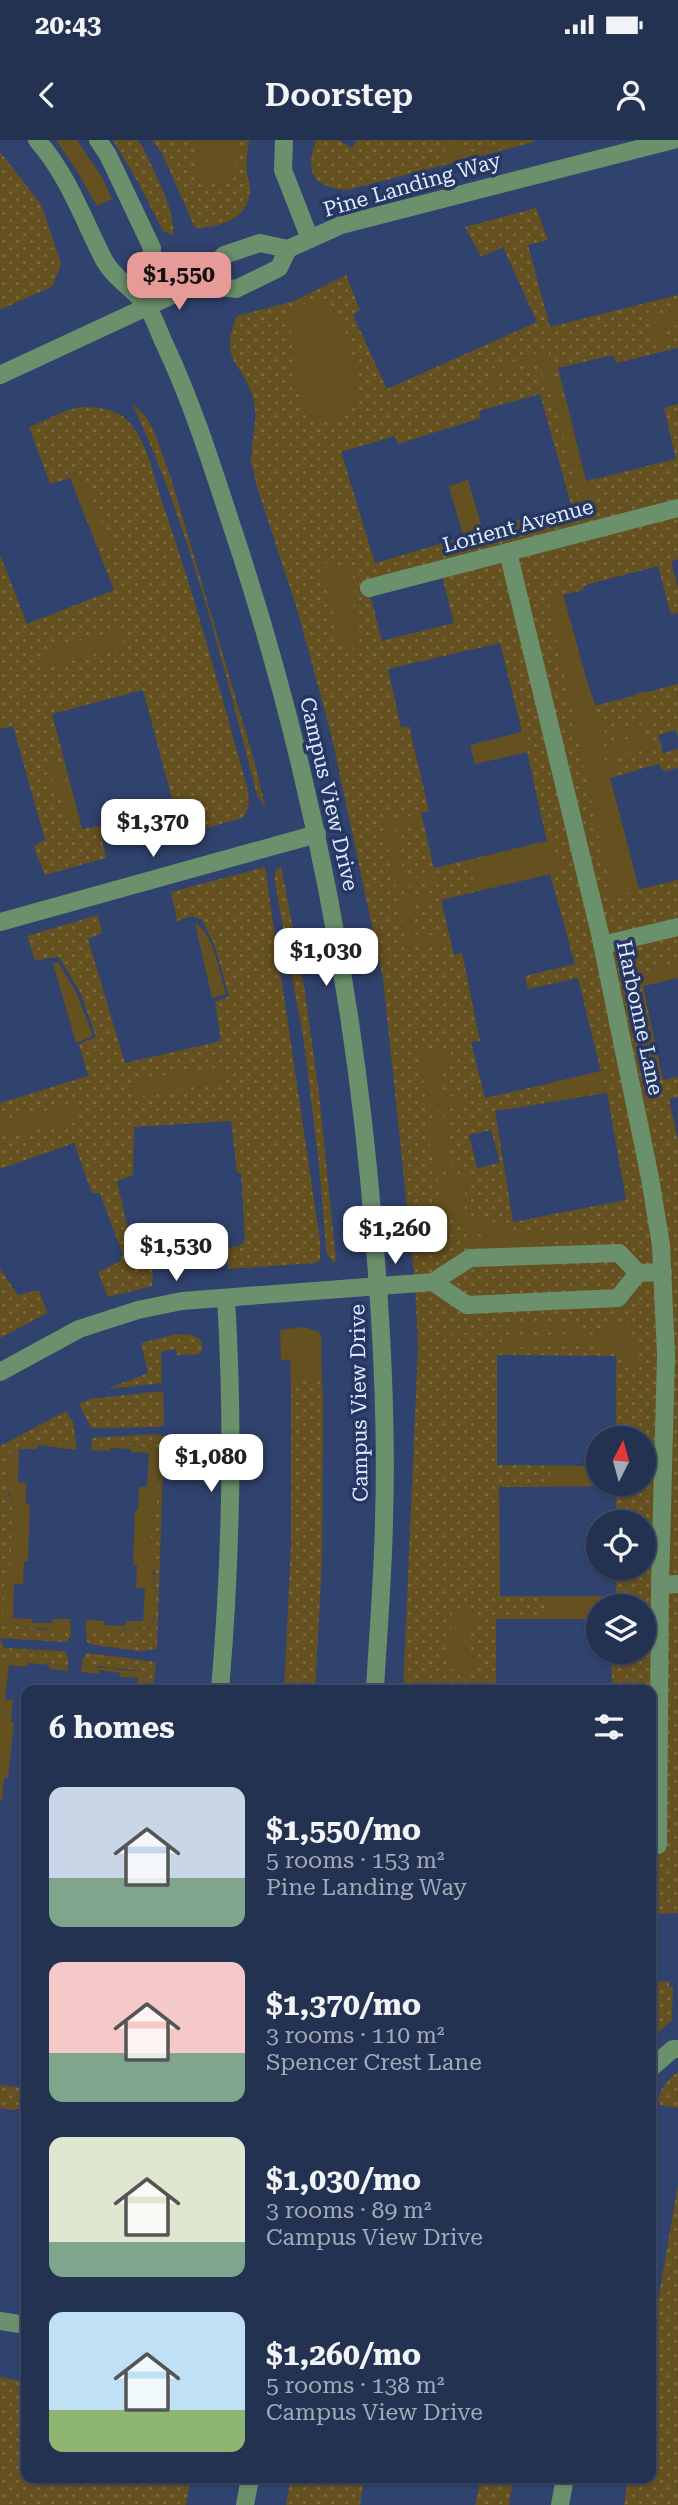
<!DOCTYPE html>
<html lang="en">
<head>
<meta charset="utf-8">
<style>
  :root { --surface:#243252; --page:#2c3a59; --text:#f1f3f6; --muted:#a3aab8; --line:#414d69; --accent:#e69b98 }
  body { margin:0; font-family:"Roboto Serif",serif; background:var(--page); color:var(--text); height:100vh; display:flex; flex-direction:column; font-size:26px; white-space:nowrap }
  * { box-sizing:border-box; margin:0 }
  p { font-size:23px; color:var(--muted) }
  .icon { flex:none; width:38px; height:38px; fill:none; stroke:currentColor; stroke-width:2; stroke-linecap:round; stroke-linejoin:round }
  .map { position:relative; flex:1; overflow:hidden }
  .details { position:absolute; left:21px; top:1545px; width:635px; height:798px; display:flex; flex-direction:column; background:var(--surface); border-radius:14px; box-shadow:0 2px 5px #0004,0 0 0 2px var(--line) }
  .details>* { flex:none }
  .needle { width:46px; rotate:6deg }
  .fabs { position:absolute; left:586px; top:1286px; display:grid; gap:14px }
  .fabs a { display:grid; place-items:center; width:70px; height:70px; border-radius:50%; background:var(--surface); box-shadow:0 2px 5px #0004,0 0 0 2px var(--line); font-size:35px }
  .price { position:absolute; translate:-50% -60px; padding:0 16px; border-radius:14px; background:#fff; color:#222; font-size:23px; line-height:46px; filter:drop-shadow(0 2px 4px #0008) }
  .price::after { content:''; position:absolute; left:50%; top:42px; width:21px; height:16px; margin-left:-10px; background:inherit; clip-path:polygon(0 0,100% 0,50% 100%) }
  .price.current { background:var(--accent); color:#111 }
  ul { padding:0; list-style:none }
  li { display:flex; align-items:center; gap:21px; height:175px; padding:0 28px }
  li span { display:grid; place-items:center; flex:none; width:196px; height:140px; border-radius:14px; color:#555 }
  li>.icon { margin-inline-start:auto }
  span .icon { width:84px; height:84px; fill:#fffc; stroke-width:1 }
  li b { font-size:30px }
  h2 { display:flex; justify-content:space-between; align-items:center; height:84px; padding:0 28px; font-size:30px }
  .status { display:flex; justify-content:space-between; align-items:center; height:49px; padding:0 35px; background:var(--surface); direction:ltr }
  .status svg { height:19px; fill:currentColor }
  header { display:flex; justify-content:space-between; align-items:center; height:91px; padding:0 28px; background:var(--surface); font-size:32px; font-weight:600 }
  .map>svg:first-child { display:block }
  .grass { fill:url(#grass-dots); fill-rule:evenodd }
  .garden { fill:#655020 }
  .lines { fill:none; stroke-linecap:round; stroke-linejoin:round }
  .minor { stroke:#6a916c; stroke-width:18 }
  .labels { text-anchor:middle; dominant-baseline:central; stroke-width:7; stroke-linejoin:round; paint-order:stroke }
  .street-label { font-size:21px; fill:#dfe9ff; stroke:#263762 }
</style>
</head>
<body>
<div class="status"><b>20:43</b><svg viewBox="0 0 49 12"><path d="M0 12V9h3v3zM5 12V6h3v6zM10 12V3h3v9zM15 12V0h3v12zM26 1h20v11H26zM47 4h2v5h-2z"/></svg></div>
<header><svg class="icon" aria-label="back" viewBox="0 0 24 24"><path d="M15 5l-7 7 7 7"/></svg>Doorstep<svg class="icon" aria-label="person" viewBox="0 0 24 24"><circle cx="12" cy="8" r="4"/><path d="M4 21q1-7 8-7t8 7"/></svg></header>
<div class="map">
<svg width="678" height="2365" viewBox="0 0 678 2365">
  <defs>
    <pattern id="grass-dots" width="8" height="8" patternUnits="userSpaceOnUse" patternTransform="scale(1.75)"><rect width="8" height="8" fill="#655020"/><path d="M2 2h.1M6 6h.1" fill="none" stroke="#7b6941" stroke-width="1.8" stroke-linecap="round"/></pattern>
  </defs>
  <rect width="100%" height="100%" fill="#30426e"/>
  <!-- grass -->
  <g class="grass">
    <path d="M 113,0 L 137,0 L 143,7 C 152,29 177,72 173,95 L 163,91 L 139,44 Z"/>
    <path d="M 152,0 L 249,0 C 247,10 246,23 247,33 C 247,38 251,43 250,49 C 249,80 220,87 195,88 L 162,13 Z"/>
    <path d="M 316,0 L 338,0 L 352,8 L 357,0 L 534,0 L 534,2 L 347,50 C 311,46 305,33 316,0 Z"/>
    <path d="M 0,12 L 41,64 L 61,123 L 53,146 L 0,170 Z"/>
    <path d="M 536,68 L 548,100 L 528,105 L 550,187 L 678,155 L 678,208 L 616,223 L 613,215 L 558,228 L 586,341 L 676,319 L 664,268 L 678,264 L 678,419 L 671,422 L 678,448 L 678,473 L 671,475 L 658,426 L 593,443 L 584,446 L 583,450 L 563,455 L 594,566 L 678,544 L 678,597 L 676,590 L 658,595 L 663,613 L 678,609 L 678,628 L 664,631 L 658,624 L 610,638 L 639,749 L 678,740 L 678,838 L 643,846 L 663,940 L 678,937 L 678,957 L 669,959 L 678,1000 L 678,1773 L 651,1774 L 651,1550 L 612,1550 L 611,1512 L 644,1512 L 644,1466 L 598,1466 L 598,1479 L 496,1479 L 496,1550 L 403,1550 L 418,1207 L 415,1144 L 383,838 L 332,598 L 298,472 L 257,347 L 250,318 L 252,316 C 251,298 258,281 254,262 C 247,224 216,224 237,176 L 294,161 L 346,135 L 360,170 L 353,175 L 387,249 L 537,182 L 503,107 L 481,117 L 465,87 ZM 540,254 L 571,364 L 482,391 L 449,346 L 464,397 L 375,423 L 341,312 L 395,296 L 398,304 L 481,278 L 479,271 ZM 440,428 L 454,483 L 382,501 L 368,447 ZM 500,503 L 522,592 L 507,596 L 475,624 L 527,612 L 547,701 L 434,728 L 421,673 L 429,671 L 409,586 L 401,588 L 388,529 ZM 550,734 L 575,824 L 525,836 L 528,849 L 578,838 L 601,932 L 485,958 L 471,902 L 480,901 L 462,813 L 454,815 L 441,760 ZM 607,953 L 626,1060 L 513,1082 L 495,971 ZM 491,990 L 500,1023 L 477,1028 L 469,995 ZM 497,1215 L 616,1216 L 616,1298 L 644,1298 L 644,1344 L 598,1344 L 598,1326 L 497,1325 ZM 616,1346 L 616,1382 L 644,1382 L 644,1428 L 616,1428 L 616,1456 L 500,1456 L 499,1347 Z"/>
    <path d="M 132,263 L 147,278 L 153,289 L 171,338 L 255,624 L 266,669 L 257,655 C 223,523 190,387 132,263 Z"/>
    <path d="M 80,267 C 95,267 114,268 126,279 C 148,300 154,339 164,367 C 196,460 221,555 248,650 C 249,661 250,669 242,678 L 175,697 L 168,669 L 174,666 L 143,550 L 52,574 L 82,689 L 100,686 L 106,718 L 45,735 L 34,708 L 34,706 L 45,700 L 13,586 L 0,589 L 0,415 L 27,484 L 114,450 L 70,338 L 50,344 L 29,287 L 68,270 Z"/>
    <path d="M 281,726 L 304,846 L 319,953 L 336,1120 L 334,1123 L 327,1114 L 326,1107 L 319,1025 L 304,902 L 274,737 L 276,730 Z"/>
    <path d="M 265,727 L 320,1101 L 320,1120 L 316,1123 L 228,1129 L 227,1108 L 240,1106 L 245,1100 L 241,1033 L 237,1033 L 231,981 L 134,987 L 133,1035 L 117,1041 L 131,1102 L 139,1113 L 154,1114 L 152,1146 L 108,1157 L 98,1132 L 119,1122 L 123,1115 L 100,1053 L 92,1053 L 74,1003 L 0,1029 L 0,963 L 88,936 L 79,904 L 96,897 L 80,852 L 59,817 L 35,820 L 27,796 L 98,775 L 102,793 L 88,799 L 125,923 L 221,901 L 215,862 L 229,856 L 214,804 L 202,780 L 192,776 L 177,781 L 171,752 Z"/>
    <path d="M 0,1129 L 18,1155 L 39,1150 L 47,1173 L 0,1198 Z"/>
    <path d="M 176,1194 L 193,1195 L 201,1200 L 202,1210 L 199,1214 L 177,1215 L 176,1209 L 161,1212 L 162,1243 L 107,1249 L 148,1233 L 141,1203 Z"/>
    <path d="M 317,1240 L 322,1241 L 323,1255 L 322,1422 L 315,1550 L 284,1550 L 291,1404 L 291,1245 L 297,1241 Z"/>
    <path d="M 163,1251 L 164,1284 L 160,1287 L 91,1288 L 79,1264 L 90,1259 Z"/>
    <path d="M 66,1271 L 73,1282 L 76,1303 L 66,1306 L 37,1303 L 17,1307 L 8,1353 L 13,1363 L 11,1431 L 4,1447 L 8,1482 L 41,1490 L 71,1488 L 71,1495 L 67,1502 L 64,1502 L 0,1498 L 0,1306 Z"/>
    <path d="M 154,1294 L 164,1296 L 157,1509 L 139,1511 L 93,1505 L 87,1502 L 86,1488 L 122,1491 L 151,1486 L 155,1479 L 154,1415 L 150,1401 L 158,1355 L 159,1322 L 154,1310 C 137,1303 110,1305 91,1307 L 92,1298 Z"/>
    <path d="M 0,1499 L 4,1508 L 65,1511 L 68,1517 L 68,1528 C 52,1521 14,1518 0,1527 Z"/>
    <path d="M 87,1513 L 156,1522 L 153,1550 L 147,1550 L 148,1537 L 143,1531 L 101,1526 L 95,1528 L 82,1524 L 83,1518 Z"/>
    <path d="M 669,1841 L 669,1847 L 673,1847 L 672,1880 L 651,1899 L 651,1842 Z"/>
    <path d="M 678,1932 L 678,1968 L 660,1965 L 658,1961 C 660,1948 667,1940 678,1932 Z"/>
    <path d="M 0,1945 L 26,1948 L 26,1967 L 14,1970 L 0,1968 Z"/>
    <path d="M 678,2044 L 678,2365 L 624,2365 L 628,2338 L 651,2338 L 651,2202 Z"/>
    <path d="M 0,2237 L 26,2242 L 26,2338 L 191,2338 L 186,2365 L 0,2365 Z"/>
    <path d="M 291,2338 L 364,2338 L 360,2365 L 286,2365 Z"/>
    <path d="M 473,2338 L 513,2338 L 509,2365 L 475,2365 L 479,2346 L 472,2344 Z"/>
  </g>
  <!-- garden -->
  <g class="garden">
    <path d="M 56,0 L 77,0 L 103,39 L 112,59 L 97,66 L 75,28 Z"/>
    <path d="M 198,0 L 238,0 L 234,35 L 228,44 C 213,47 206,41 197,30 L 197,4 Z"/>
    <path d="M 505,0 L 532,0 L 433,25 L 424,13 L 440,20 L 450,2 L 476,13 Z"/>
    <path d="M 323,162 C 327,165 332,167 335,172 C 354,205 383,300 310,277 L 297,248 L 289,177 C 298,162 306,163 323,162 Z"/>
    <path d="M 678,169 L 678,185 L 663,189 L 668,205 L 657,208 L 648,178 Z"/>
    <path d="M 548,209 L 558,249 L 548,253 L 537,220 L 496,233 L 502,262 L 496,263 L 489,230 Z"/>
    <path d="M 565,256 L 586,341 L 591,340 L 597,365 L 581,368 L 554,260 Z"/>
    <path d="M 75,335 L 82,338 L 112,405 L 103,409 L 93,388 L 91,389 L 71,340 L 70,337 Z"/>
    <path d="M 468,340 L 484,395 L 465,401 L 449,346 Z"/>
    <path d="M 324,423 C 364,427 353,446 354,475 C 355,487 358,497 361,508 L 343,509 L 320,426 Z"/>
    <path d="M 563,455 L 582,527 L 605,593 L 644,584 L 637,553 L 643,551 L 653,588 L 605,599 L 598,578 L 604,601 L 601,604 L 639,750 L 612,756 L 550,469 L 549,458 Z"/>
    <path d="M 120,490 L 124,506 L 44,528 L 39,512 Z"/>
    <path d="M 526,591 L 530,611 L 475,624 L 470,605 Z"/>
    <path d="M 647,594 L 651,608 L 612,616 L 616,632 L 611,633 L 604,606 Z"/>
    <path d="M 55,613 L 63,641 L 69,640 L 82,689 L 79,692 L 54,649 L 47,617 Z"/>
    <path d="M 420,674 L 423,685 L 395,690 L 405,740 L 431,735 L 433,742 L 396,748 L 383,681 Z"/>
    <path d="M 551,701 L 559,732 L 476,751 L 468,721 Z"/>
    <path d="M 430,753 L 433,755 L 432,759 L 418,764 L 410,772 L 415,795 L 431,795 L 442,803 L 407,808 L 398,758 Z"/>
    <path d="M 195,783 C 215,795 219,834 226,854 L 212,858 Z"/>
    <path d="M 58,822 L 77,854 L 93,896 L 76,903 L 53,823 Z"/>
    <path d="M 678,823 L 678,838 L 643,846 L 641,840 L 649,830 Z"/>
    <path d="M 445,908 L 450,910 L 452,918 C 441,942 427,944 460,961 L 460,966 L 427,972 L 420,909 Z"/>
    <path d="M 221,927 L 223,941 L 134,957 L 132,940 Z"/>
    <path d="M 601,931 L 605,950 L 553,962 L 549,943 Z"/>
    <path d="M 77,964 L 75,982 L 0,997 L 0,981 Z"/>
    <path d="M 454,974 C 445,986 449,1014 453,1029 L 458,1030 L 435,1033 L 426,980 Z"/>
    <path d="M 468,1036 L 471,1041 C 464,1053 462,1060 466,1073 L 485,1082 L 502,1082 L 509,1089 L 507,1095 L 594,1093 L 594,1100 L 467,1106 L 464,1097 L 496,1095 L 470,1091 L 446,1071 L 437,1039 Z"/>
    <path d="M 577,1182 L 577,1187 L 571,1188 L 447,1194 L 446,1190 Z"/>
    <path d="M 616,1182 L 625,1183 L 635,1198 L 635,1228 L 627,1228 L 618,1212 L 598,1210 L 587,1197 Z"/>
    <path d="M 303,1187 L 317,1191 L 321,1195 L 322,1241 L 297,1241 L 291,1245 L 290,1220 L 281,1220 L 280,1190 Z"/>
    <path d="M 583,1192 L 586,1202 L 503,1209 L 502,1200 Z"/>
    <path d="M 43,1302 L 66,1306 L 76,1303 L 77,1310 L 38,1305 L 37,1309 L 19,1309 L 18,1342 L 26,1343 L 26,1364 L 30,1365 L 28,1421 L 24,1421 L 23,1444 L 14,1444 L 13,1478 L 32,1479 L 32,1483 L 52,1483 L 53,1479 L 70,1479 L 71,1488 C 59,1492 21,1487 8,1482 L 3,1474 L 4,1447 L 10,1431 L 13,1363 L 7,1346 L 8,1317 L 11,1311 L 17,1307 Z"/>
    <path d="M 114,1304 L 146,1307 L 154,1310 L 159,1318 L 158,1355 L 150,1401 L 156,1417 L 153,1433 L 156,1471 L 151,1486 C 130,1489 107,1495 86,1488 L 86,1480 L 104,1481 L 105,1485 L 125,1486 L 126,1481 L 143,1481 L 145,1448 L 136,1448 L 137,1425 L 133,1425 L 135,1370 L 138,1370 L 139,1347 L 147,1347 L 149,1313 L 131,1312 L 131,1309 L 110,1308 L 110,1311 L 91,1310 L 91,1307 Z"/>
    <path d="M 550,1326 L 598,1326 L 598,1344 L 616,1344 L 616,1346 L 550,1346 Z"/>
    <path d="M 546,1456 L 611,1456 L 611,1466 L 598,1466 L 598,1479 L 547,1479 Z"/>
    <path d="M 455,1468 L 479,1469 L 474,1486 L 465,1491 L 463,1496 L 473,1513 L 475,1528 L 467,1531 L 449,1529 L 452,1471 Z"/>
    <path d="M 9,1521 L 40,1521 L 68,1528 L 67,1531 L 49,1529 L 49,1525 L 28,1523 L 27,1527 L 9,1525 L 5,1559 L 13,1560 L 11,1582 L 14,1583 L 8,1638 L 4,1638 L 2,1660 L 0,1660 L 0,1527 Z"/>
    <path d="M 82,1524 L 95,1528 L 110,1527 L 119,1530 L 143,1531 L 148,1537 L 147,1550 L 137,1550 L 138,1538 L 120,1537 L 120,1533 L 99,1530 L 99,1534 L 81,1532 Z"/>
  </g>
  <g class="lines">
    <!-- minor -->
    <g class="minor">
      <path d="M 37,0 C 68,35 83,79 104,120 C 114,139 136,150 148,168 C 155,179 159,193 165,205 C 196,271 217,342 240,411 C 312,634 356,862 374,1096 C 382,1190 387,1285 384,1380 C 383,1437 378,1494 375,1550"/>
      <path d="M 98,0 L 108,15 L 152,108 L 147,166"/>
      <path d="M 284,0 L 283,30 L 310,99"/>
      <path d="M 196,144 L 236,149 L 279,128 L 288,109"/>
      <path d="M 0,235 L 196,144 L 224,115 L 260,103 L 288,109 L 341,85 L 673,0"/>
      <path d="M 508,412 L 600,794 L 650,1038 L 661,1105 L 666,1215 L 660,1445 L 658,1705"/>
      <path d="M 369,448 L 678,368"/>
      <path d="M 0,782 L 317,694"/>
      <path d="M 602,805 L 678,787"/>
      <path d="M 638,1133 L 619,1113 L 470,1118 L 433,1142 L 467,1165 L 618,1158 L 638,1133 L 663,1132"/>
      <path d="M 0,1232 L 79,1189 L 138,1170 L 182,1161 L 433,1142"/>
      <path d="M 660,1445 L 678,1444"/>
      <path d="M 220,1550 C 231,1420 234,1289 226,1158"/>
      <path d="M 651,1928 L 673,1909 L 678,1909"/>
      <path d="M 0,2181 L 26,2185"/>
      <path d="M 245,2365 L 250,2338"/>
      <path d="M 560,2365 L 565,2338"/>
    </g>
  </g>
  <g class="labels">
    <!-- street labels -->
    <g class="street-label">
      <text transform="translate(412 45) rotate(-16)">Pine Landing Way</text>
      <text transform="translate(518 386) rotate(-15)">Lorient Avenue</text>
      <text transform="translate(329 654) rotate(77)">Campus View Drive</text>
      <text transform="translate(640 878) rotate(78)">Harbonne Lane</text>
      <text transform="translate(359 1263) rotate(-91)">Campus View Drive</text>
    </g>
  </g>
</svg>
<div class="fabs">
<a><svg class="needle" viewBox="-14 -14 28 28"><path d="M0-13l5 13h-10z" fill="#e53935"/><path d="M0 13l5-13h-10z" fill="#a3aab8"/></svg></a>
<a><svg class="icon" aria-label="locate" viewBox="0 0 24 24"><circle cx="12" cy="12" r="6"/><path d="M12 2v4M12 18v4M2 12h4M18 12h4"/></svg></a>
<a><svg class="icon" aria-label="layers" viewBox="0 0 24 24"><path d="M12 4l9 5-9 5-9-5zM3 14l9 5 9-5"/></svg></a>
</div>
<b class="price current" style="left:179px;top:172px">$1,550</b>
<b class="price" style="left:153px;top:719px">$1,370</b>
<b class="price" style="left:326px;top:848px">$1,030</b>
<b class="price" style="left:395px;top:1126px">$1,260</b>
<b class="price" style="left:176px;top:1143px">$1,530</b>
<b class="price" style="left:211px;top:1354px">$1,080</b>
<section class="details">
<h2>6 homes<svg class="icon" aria-label="filters" viewBox="0 0 24 24"><path d="M4 7h16M4 17h16"/><circle cx="9" cy="7" r="2"/><circle cx="15" cy="17" r="2"/></svg></h2>
<ul>
<li><span style="background:linear-gradient(#c9d6e8 65%,#7fa58c 0)"><svg class="icon" aria-label="home" viewBox="0 0 24 24"><path d="M3 11l9-7 9 7M6 9v11h12V9"/></svg></span><div><b>$1,550/mo</b><p>5 rooms · 153 m²</p><p>Pine Landing Way</p></div></li>
<li><span style="background:linear-gradient(#f6c9c9 65%,#7fa58c 0)"><svg class="icon" aria-label="home" viewBox="0 0 24 24"><path d="M3 11l9-7 9 7M6 9v11h12V9"/></svg></span><div><b>$1,370/mo</b><p>3 rooms · 110 m²</p><p>Spencer Crest Lane</p></div></li>
<li><span style="background:linear-gradient(#dfe7d0 75%,#7fa58c 0)"><svg class="icon" aria-label="home" viewBox="0 0 24 24"><path d="M3 11l9-7 9 7M6 9v11h12V9"/></svg></span><div><b>$1,030/mo</b><p>3 rooms · 89 m²</p><p>Campus View Drive</p></div></li>
<li><span style="background:linear-gradient(#bfe0f5 70%,#8fb573 0)"><svg class="icon" aria-label="home" viewBox="0 0 24 24"><path d="M3 11l9-7 9 7M6 9v11h12V9"/></svg></span><div><b>$1,260/mo</b><p>5 rooms · 138 m²</p><p>Campus View Drive</p></div></li>
</ul>
</section>
</div>
</body>
</html>
